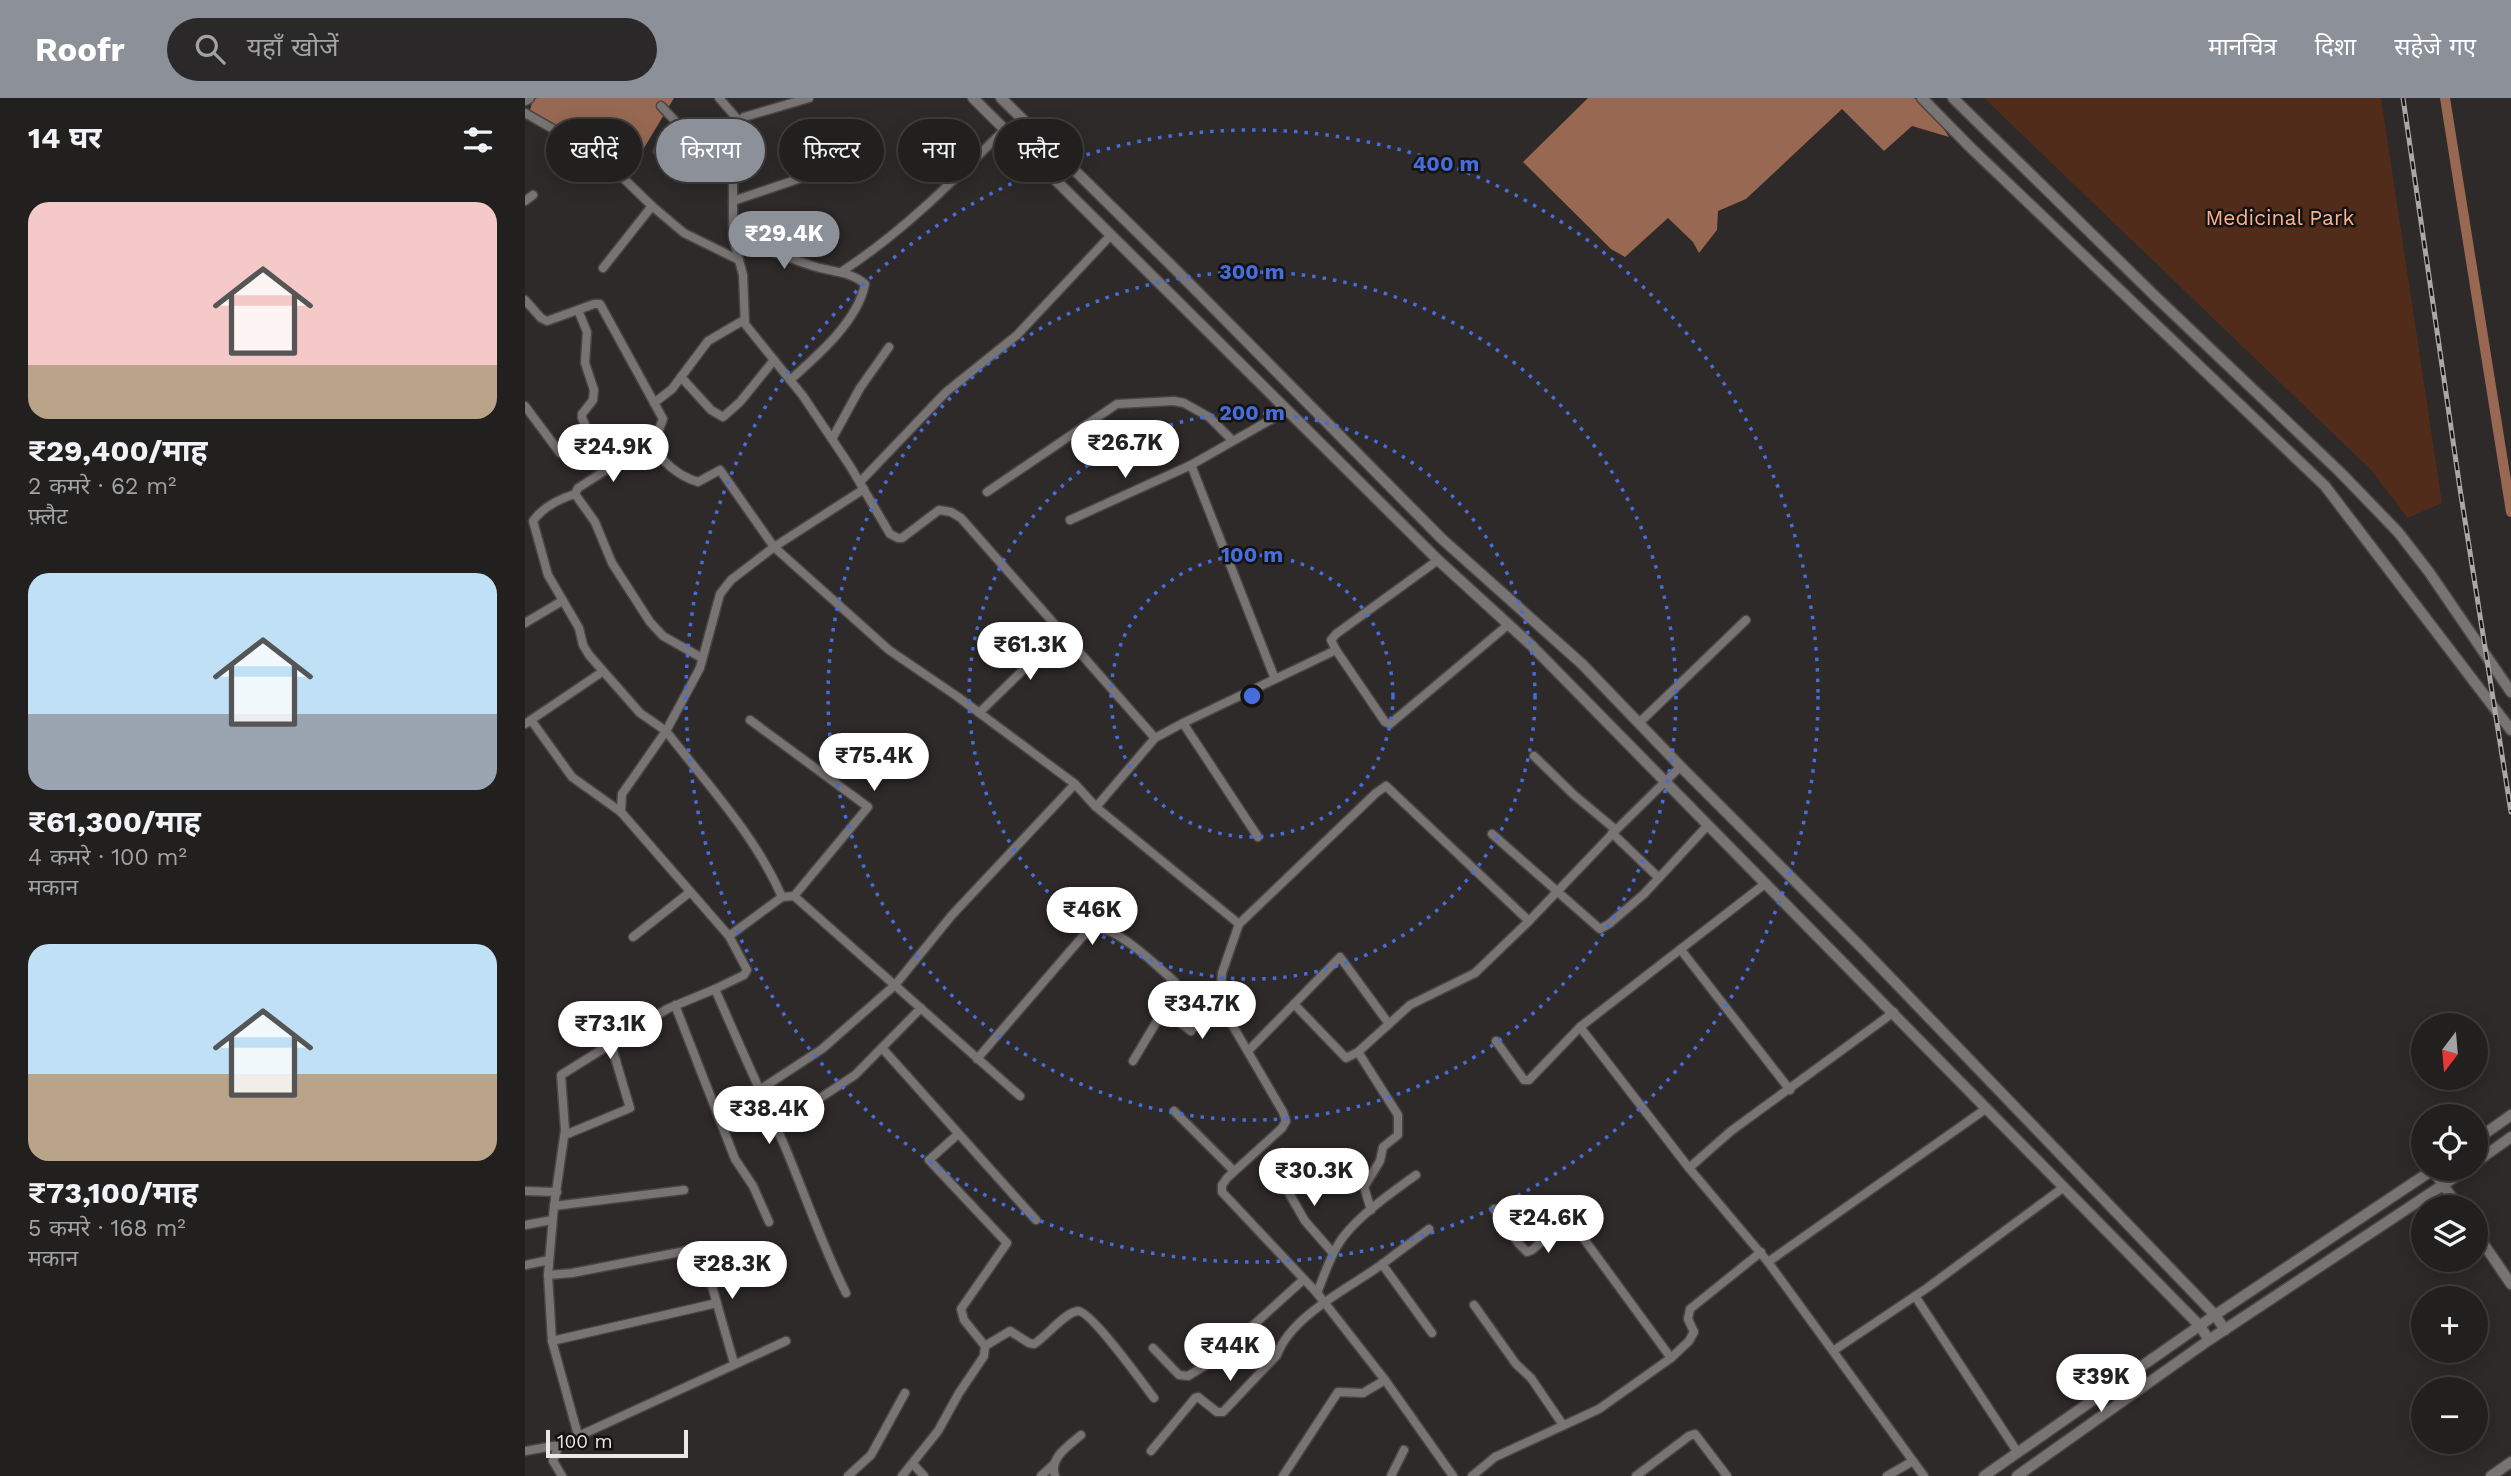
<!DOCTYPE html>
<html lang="hi">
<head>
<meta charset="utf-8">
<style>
  :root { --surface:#22201f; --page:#2a2828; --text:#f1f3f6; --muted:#a2a3a4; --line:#3f3e3d; --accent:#8c9099 }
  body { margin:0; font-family:"Work Sans","Noto Sans Devanagari",sans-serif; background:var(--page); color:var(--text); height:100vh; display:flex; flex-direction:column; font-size:26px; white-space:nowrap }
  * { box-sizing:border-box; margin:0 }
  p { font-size:23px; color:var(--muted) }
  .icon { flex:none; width:38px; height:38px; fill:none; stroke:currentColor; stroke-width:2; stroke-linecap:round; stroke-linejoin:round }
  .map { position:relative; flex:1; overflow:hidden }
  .drawer { display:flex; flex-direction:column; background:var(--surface); width:525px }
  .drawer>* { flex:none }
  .hud { position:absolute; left:21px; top:21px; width:665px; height:63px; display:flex; gap:14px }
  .needle { width:46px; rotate:196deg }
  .buttons { position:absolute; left:1886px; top:915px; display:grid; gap:14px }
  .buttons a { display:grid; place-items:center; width:77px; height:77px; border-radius:50%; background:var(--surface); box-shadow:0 4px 18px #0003,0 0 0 2px var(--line); font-size:35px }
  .scale { position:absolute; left:21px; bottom:18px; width:142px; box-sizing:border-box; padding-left:7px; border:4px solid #eae8e7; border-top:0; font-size:19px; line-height:24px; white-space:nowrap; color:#eae8e7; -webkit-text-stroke:5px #141312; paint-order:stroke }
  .price { position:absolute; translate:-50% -60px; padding:0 16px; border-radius:24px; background:#fff; color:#222; font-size:23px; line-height:46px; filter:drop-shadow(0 2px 4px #0008) }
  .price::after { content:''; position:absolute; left:50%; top:42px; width:21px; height:16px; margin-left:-10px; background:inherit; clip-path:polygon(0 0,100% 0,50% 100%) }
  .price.current { background:var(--accent); color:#fff }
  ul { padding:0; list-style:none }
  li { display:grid; align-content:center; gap:14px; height:371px; padding:0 28px }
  li span { display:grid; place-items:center; height:217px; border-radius:21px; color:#555 }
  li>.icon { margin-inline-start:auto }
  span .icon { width:126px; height:126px; fill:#fffc; stroke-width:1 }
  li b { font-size:30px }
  h2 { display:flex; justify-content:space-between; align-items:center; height:84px; padding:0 28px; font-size:30px }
  .tag { padding:0 24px; border-radius:32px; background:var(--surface); box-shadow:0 4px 18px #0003,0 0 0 2px var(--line); font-size:24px; line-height:63px }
  .tag.current { background:var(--accent); color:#fff }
  header { display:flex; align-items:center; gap:42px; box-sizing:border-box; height:98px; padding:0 35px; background:var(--accent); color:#fff }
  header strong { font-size:33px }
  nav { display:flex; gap:38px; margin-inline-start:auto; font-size:24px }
  .search { width:490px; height:63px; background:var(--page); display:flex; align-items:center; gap:18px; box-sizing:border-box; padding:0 24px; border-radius:38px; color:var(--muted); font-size:26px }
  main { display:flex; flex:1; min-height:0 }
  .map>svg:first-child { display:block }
  .green { fill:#512c1a }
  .water { fill:#986852 }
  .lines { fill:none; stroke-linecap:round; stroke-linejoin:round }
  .canal { stroke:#986852; stroke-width:10 }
  .minor-casing { stroke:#484544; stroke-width:11 }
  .tertiary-casing { stroke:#484544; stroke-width:13 }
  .minor { stroke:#787473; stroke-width:8 }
  .tertiary { stroke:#787473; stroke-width:10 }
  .rail-casing { stroke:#aaa8a7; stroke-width:5 }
  .rail { stroke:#141312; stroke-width:2.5; stroke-dasharray:8; stroke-linecap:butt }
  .ring { fill:none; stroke:#466ddb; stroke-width:3.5; stroke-dasharray:3.5 7 }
  .labels { text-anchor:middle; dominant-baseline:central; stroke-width:5; stroke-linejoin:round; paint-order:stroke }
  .park-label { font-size:21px; fill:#fdb18f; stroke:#141312 }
  .centre { fill:#466ddb; stroke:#141312; stroke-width:3.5 }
  .ring-label { font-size:21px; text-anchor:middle; font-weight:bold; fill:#466ddb; stroke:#141312; stroke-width:5; stroke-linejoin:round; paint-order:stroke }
</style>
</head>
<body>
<header>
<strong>Roofr</strong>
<div class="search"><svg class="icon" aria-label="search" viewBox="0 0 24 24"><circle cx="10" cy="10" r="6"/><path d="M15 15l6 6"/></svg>यहाँ खोजें</div>
<nav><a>मानचित्र</a><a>दिशा</a><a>सहेजे गए</a></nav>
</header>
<main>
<section class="drawer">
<h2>14 घर<svg class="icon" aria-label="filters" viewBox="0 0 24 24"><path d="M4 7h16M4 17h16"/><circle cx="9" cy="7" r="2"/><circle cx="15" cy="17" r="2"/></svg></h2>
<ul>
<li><span style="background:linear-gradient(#f6c9c9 75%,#b9a48a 0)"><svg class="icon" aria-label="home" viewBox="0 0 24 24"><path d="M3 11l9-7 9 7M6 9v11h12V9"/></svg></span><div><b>₹29,400/माह</b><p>2 कमरे · 62 m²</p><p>फ़्लैट</p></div></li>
<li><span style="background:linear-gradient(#bfe0f5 65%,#9aa5b1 0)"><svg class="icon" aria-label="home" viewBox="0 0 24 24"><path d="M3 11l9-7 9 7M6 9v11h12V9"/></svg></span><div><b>₹61,300/माह</b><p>4 कमरे · 100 m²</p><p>मकान</p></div></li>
<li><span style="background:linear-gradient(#bfe0f5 60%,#b9a48a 0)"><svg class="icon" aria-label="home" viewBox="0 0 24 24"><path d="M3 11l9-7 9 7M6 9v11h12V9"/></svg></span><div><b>₹73,100/माह</b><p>5 कमरे · 168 m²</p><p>मकान</p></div></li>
</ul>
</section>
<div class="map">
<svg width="1986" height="1378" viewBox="0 0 1986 1378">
  <rect width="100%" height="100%" fill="#2d2a29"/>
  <!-- green -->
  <path class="green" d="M 1459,0 L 1856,0 L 1917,405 L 1883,420 L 1845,371 Z"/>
  <!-- water -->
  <g class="water">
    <path d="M 12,0 L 149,0 L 113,60 L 97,74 L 88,55 L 75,58 L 44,34 L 5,12 L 8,2 Z"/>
    <path d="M 1063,0 L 1389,0 L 1406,11 L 1424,39 L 1387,28 L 1359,53 L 1317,11 L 1221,101 L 1193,113 L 1192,132 L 1174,155 L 1168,144 L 1143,120 L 1100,159 L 1086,151 L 998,64 Z"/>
  </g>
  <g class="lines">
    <!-- canal -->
    <path class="canal" d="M 1920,0 L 1986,414"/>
    <defs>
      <g id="minor">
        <path d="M 194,0 L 214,23"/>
        <path d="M 284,0 L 219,19 L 210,27 L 208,32 L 208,140 L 218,177 L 220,226 L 278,298 L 325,368 L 365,436 L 373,440 L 377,440 L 414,412 L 426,414 L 436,420 L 630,640 L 658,625"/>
        <path d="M 136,8 L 171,45"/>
        <path d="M 0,15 L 40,38 L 67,50 L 127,108 L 159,135 L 214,162"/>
        <path d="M 133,53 L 207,37"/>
        <path d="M 0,103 L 8,97"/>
        <path d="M 208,103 L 282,78 L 326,68"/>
        <path d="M 208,140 C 235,149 261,159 288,168 C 306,174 325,173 340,186 C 333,223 292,258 265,282"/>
        <path d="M 78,170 L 127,108"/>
        <path d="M 316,174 C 378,134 428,83 480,31"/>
        <path d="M 0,202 L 16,220 L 22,223 L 69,206 L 75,206 L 138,321 L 129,345 C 135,364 154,378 173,384 L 195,372 L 249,449 L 364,552 L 433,599 L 550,686 L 571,709 L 714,826"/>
        <path d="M 53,212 L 62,234 L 60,265 L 69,292 L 68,302 L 57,316 L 57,320 L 81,372 L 53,390 L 50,396 L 70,424 L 87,465 L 125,524 L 138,538 L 177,560"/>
        <path d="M 156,279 L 186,312 L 198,319 L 215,304 L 249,262"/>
        <path d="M 129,305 L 147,291 L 183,243 L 219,222"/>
        <path d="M 0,308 L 35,355"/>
        <path d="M 307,341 L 335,290 L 364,249"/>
        <path d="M 666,367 L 750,581"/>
        <path d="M 335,384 L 421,294 L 492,237 L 586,137"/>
        <path d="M 339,391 L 249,449 L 206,482 L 195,496 L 175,570 L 141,633 C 182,686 230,737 257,799 L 269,798 L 495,998"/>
        <path d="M 462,394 L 592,306 L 649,303 L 659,305 L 684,319 L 707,342"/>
        <path d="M 50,396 C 34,401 18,409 8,423 L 23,477 L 54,530 L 58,547 L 64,557 L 115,615 L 141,633 L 97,696 L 96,714"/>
        <path d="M 545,422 L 666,367 L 761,313"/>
        <path d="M 0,525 L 37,503"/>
        <path d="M 811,552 L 860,624 L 865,626 L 984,526"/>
        <path d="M 454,615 L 537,534"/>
        <path d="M 6,622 L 47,679 L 96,714 L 204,838 L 222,872 L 219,877 L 190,891 L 142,911 L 36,977 L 40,1032 L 29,1108 L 23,1177 L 27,1243 L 53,1337"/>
        <path d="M 225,622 L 343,709 L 269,798"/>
        <path d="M 1114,625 L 1221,522"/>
        <path d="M 0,626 L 77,574"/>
        <path d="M 1009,658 L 1049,697 L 1091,732"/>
        <path d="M 571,709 L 630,640"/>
        <path d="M 1087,735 L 1134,780"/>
        <path d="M 967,736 L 1075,831 L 1084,826 L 1119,796 L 1183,727"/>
        <path d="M 733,739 L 658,625 L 811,552 L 806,542 L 811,536 L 913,462"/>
        <path d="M 204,838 L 257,799"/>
        <path d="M 108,839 L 165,794"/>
        <path d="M 1156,852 L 1265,992"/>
        <path d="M 190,891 C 212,942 235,992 257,1042 C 279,1093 296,1145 321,1195"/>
        <path d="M 769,906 L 821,960 L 833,954"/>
        <path d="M 150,907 L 210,1061 L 228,1088 L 244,1124"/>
        <path d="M 638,912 L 666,933 L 693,892"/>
        <path d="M 1055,929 L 1164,1070 L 1243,1164 L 1399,1378"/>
        <path d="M 971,943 L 999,982 L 1004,982 L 1055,929 L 1241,785"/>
        <path d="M 357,950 L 511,1122"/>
        <path d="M 723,953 L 815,859 L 864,926"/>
        <path d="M 452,961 L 558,838 C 563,835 567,832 573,831 C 594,830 634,870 650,884 L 651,889 L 647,898 L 608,963"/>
        <path d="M 233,993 L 297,951 L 370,887 L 427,817 L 550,686"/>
        <path d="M 292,1002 L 330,977 L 396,910"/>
        <path d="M 649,1013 L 709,1073"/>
        <path d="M 40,1037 L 105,1010 L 86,946"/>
        <path d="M 1164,1070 L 1206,1033 L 1369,914"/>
        <path d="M 753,1076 L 780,1123 L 808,1155"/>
        <path d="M 0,1093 L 32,1094"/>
        <path d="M 29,1108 L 159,1092"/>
        <path d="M 969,1111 L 994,1146 L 1002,1154 L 1007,1152 L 1039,1125 L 1044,1124 L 1048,1126 L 1146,1260"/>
        <path d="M 846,1112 L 839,1089 L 855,1063 L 858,1049 L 873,1037 L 873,1017 L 833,954 L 885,907 L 950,875 L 1004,823 L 1091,732 L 1155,669"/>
        <path d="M 0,1127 L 27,1122"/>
        <path d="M 1243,1164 L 1462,1010"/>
        <path d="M 857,1166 L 907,1235"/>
        <path d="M 0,1167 L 24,1162"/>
        <path d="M 23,1177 L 47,1175 L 176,1150 L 209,1265"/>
        <path d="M 792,1195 C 799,1178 804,1161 814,1145 C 829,1121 867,1094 891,1077"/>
        <path d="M 1390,1198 L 1493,1355"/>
        <path d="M 949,1207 L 991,1266 L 1006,1280 L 1038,1327"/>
        <path d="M 27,1243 L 192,1205"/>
        <path d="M 460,1248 L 485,1233 L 504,1245 L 509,1246 C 521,1239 540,1214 553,1213 C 566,1213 619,1287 629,1300"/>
        <path d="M 628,1250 L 654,1277 L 663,1278 L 692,1260 L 778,1182"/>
        <path d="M 1308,1253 L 1402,1190 L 1539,1089"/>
        <path d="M 0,1353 L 34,1347"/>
        <path d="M 626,1353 L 670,1300 L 673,1299 L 692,1314 L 698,1314 L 752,1257 C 766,1218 824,1190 856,1167 C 872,1155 888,1143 904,1131"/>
        <path d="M 388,1366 L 399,1378"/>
        <path d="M 37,1378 L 28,1363 L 34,1347 L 261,1243"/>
        <path d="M 323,1378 L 346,1357 L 380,1295"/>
        <path d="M 377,1378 L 413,1333 L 434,1295 L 459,1258 L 460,1248 L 439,1222 L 436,1211 L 482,1145 L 404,1062 L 432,1037"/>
        <path d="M 516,1378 L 529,1366"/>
        <path d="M 530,1378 C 524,1360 543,1348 556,1337"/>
        <path d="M 758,1378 L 813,1294 L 838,1295 L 860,1282"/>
        <path d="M 866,1378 L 879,1352"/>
        <path d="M 928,1378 L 860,1282 L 792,1195 L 697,1094 L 697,1087 L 702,1080 L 757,1030 L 761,1023 L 758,1014 L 695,906 L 697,875 L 714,826 L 851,695 L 861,688 L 1004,823"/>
        <path d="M 947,1378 L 970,1359 L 1074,1311 L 1146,1260 L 1164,1243 L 1169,1234 L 1163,1221 L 1165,1211 L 1236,1154"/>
        <path d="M 1111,1378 L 1164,1338 L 1170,1336 L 1202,1378"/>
        <path d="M 1362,1378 L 1388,1363"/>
      </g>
      <g id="tertiary">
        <path d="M 448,0 L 913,462 L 1006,547 L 1675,1228 L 1684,1242"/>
        <path d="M 476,0 L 649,170 L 917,441 L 1057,566 L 1158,671 L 1337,850 L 1690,1217 L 1700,1232"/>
        <path d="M 1397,0 L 1445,49 L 1800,388 L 1986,632"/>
        <path d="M 1428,0 L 1633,201 L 1815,374 L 1873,434 L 1904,474 L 1986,594"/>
        <path d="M 0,2 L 4,0"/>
        <path d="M 1951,1042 L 1986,1017"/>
        <path d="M 1951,1064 L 1986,1039"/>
        <path d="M 1908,1072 L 1934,1110"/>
        <path d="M 1951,1135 L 1986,1186"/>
        <path d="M 1459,1378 L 1690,1217 L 1909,1071"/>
        <path d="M 1492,1378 L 1684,1242 L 1942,1071"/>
        <path d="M 1966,1378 L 1986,1364"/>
      </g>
    </defs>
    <!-- minor casing -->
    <use href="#minor" class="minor-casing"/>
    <!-- tertiary casing -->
    <use href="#tertiary" class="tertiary-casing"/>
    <!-- minor -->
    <use href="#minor" class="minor"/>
    <!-- tertiary -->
    <use href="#tertiary" class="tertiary"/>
    <defs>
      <path id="rail" d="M 1878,0 L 1935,391 L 1986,714"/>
    </defs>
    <!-- rail casing -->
    <use href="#rail" class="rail-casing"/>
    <!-- rail -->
    <use href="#rail" class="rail"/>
  </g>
  <!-- distance rings -->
  <g class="ring">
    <circle cx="727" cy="598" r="141"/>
    <circle cx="727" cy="598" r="283"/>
    <circle cx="727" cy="598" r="424"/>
    <circle cx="727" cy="598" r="566"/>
  </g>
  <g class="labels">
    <!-- park labels -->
    <g class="park-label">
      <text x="1755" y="119">Medicinal Park</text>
    </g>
  </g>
  <circle cx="727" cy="598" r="10" class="centre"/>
  <g class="ring-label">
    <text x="921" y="73">400 m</text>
    <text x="727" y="181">300 m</text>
    <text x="727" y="322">200 m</text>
    <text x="727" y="464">100 m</text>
  </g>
</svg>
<div class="buttons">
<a><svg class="needle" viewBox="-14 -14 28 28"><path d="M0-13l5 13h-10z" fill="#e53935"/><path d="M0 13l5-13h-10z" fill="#a2a3a4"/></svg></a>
<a><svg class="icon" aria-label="locate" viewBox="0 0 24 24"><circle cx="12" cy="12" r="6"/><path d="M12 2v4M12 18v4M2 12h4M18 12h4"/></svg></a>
<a><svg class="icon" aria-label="layers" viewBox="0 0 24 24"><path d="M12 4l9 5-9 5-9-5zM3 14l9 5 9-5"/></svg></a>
<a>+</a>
<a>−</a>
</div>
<div class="scale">100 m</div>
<b class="price current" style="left:259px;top:173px">₹29.4K</b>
<b class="price" style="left:600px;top:382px">₹26.7K</b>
<b class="price" style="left:88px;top:386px">₹24.9K</b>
<b class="price" style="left:505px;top:584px">₹61.3K</b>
<b class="price" style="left:349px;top:695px">₹75.4K</b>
<b class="price" style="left:567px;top:849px">₹46K</b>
<b class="price" style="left:677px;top:943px">₹34.7K</b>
<b class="price" style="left:85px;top:963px">₹73.1K</b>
<b class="price" style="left:244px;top:1048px">₹38.4K</b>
<b class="price" style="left:789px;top:1110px">₹30.3K</b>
<b class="price" style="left:1023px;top:1157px">₹24.6K</b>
<b class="price" style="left:207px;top:1203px">₹28.3K</b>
<b class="price" style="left:705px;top:1285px">₹44K</b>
<b class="price" style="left:1576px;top:1316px">₹39K</b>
<div class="hud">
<a class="tag">खरीदें</a>
<a class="tag current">किराया</a>
<a class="tag">फ़िल्टर</a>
<a class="tag">नया</a>
<a class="tag">फ़्लैट</a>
</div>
</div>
</main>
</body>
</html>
